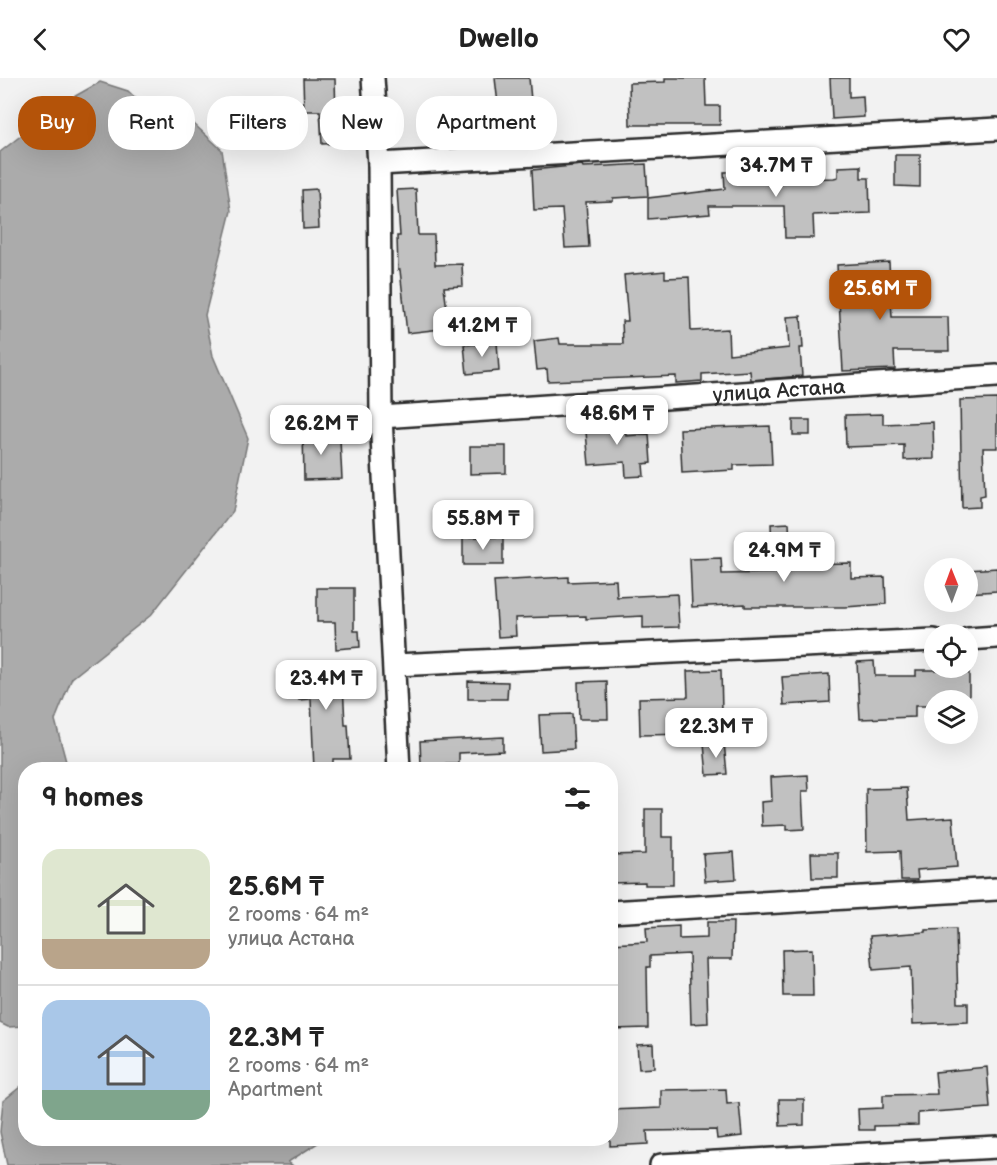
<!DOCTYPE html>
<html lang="en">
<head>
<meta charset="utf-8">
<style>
  :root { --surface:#fff; --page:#f2f2f2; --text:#222; --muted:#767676; --line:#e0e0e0; --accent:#b45309 }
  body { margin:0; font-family:"Balsamiq Sans",sans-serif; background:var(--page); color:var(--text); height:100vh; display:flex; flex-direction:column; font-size:22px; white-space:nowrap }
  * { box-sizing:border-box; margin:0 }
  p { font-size:20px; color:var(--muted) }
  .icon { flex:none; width:33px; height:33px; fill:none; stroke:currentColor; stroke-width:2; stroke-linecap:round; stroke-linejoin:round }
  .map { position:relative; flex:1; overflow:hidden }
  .details { position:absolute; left:18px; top:684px; width:600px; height:384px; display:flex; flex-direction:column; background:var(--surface); border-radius:24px; box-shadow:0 6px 24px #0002 }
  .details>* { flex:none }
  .hud { position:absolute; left:18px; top:18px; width:600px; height:54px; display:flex; gap:12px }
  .needle { width:39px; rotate:359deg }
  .fabs { position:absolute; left:924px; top:480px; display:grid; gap:12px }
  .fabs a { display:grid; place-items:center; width:54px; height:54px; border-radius:50%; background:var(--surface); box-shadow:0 6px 24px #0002; font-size:30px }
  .price { position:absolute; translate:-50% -51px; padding:0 14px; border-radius:12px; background:#fff; color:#222; font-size:20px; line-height:39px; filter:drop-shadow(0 2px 3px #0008) }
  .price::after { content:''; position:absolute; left:50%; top:36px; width:18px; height:14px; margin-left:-9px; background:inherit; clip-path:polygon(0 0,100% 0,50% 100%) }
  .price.current { background:var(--accent); color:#fff }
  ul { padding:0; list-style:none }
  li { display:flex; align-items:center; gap:18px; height:150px; padding:0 24px }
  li+li { border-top:2px solid var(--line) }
  li span { display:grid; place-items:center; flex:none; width:168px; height:120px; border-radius:18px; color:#555 }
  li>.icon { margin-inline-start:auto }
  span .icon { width:72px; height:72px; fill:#fffc; stroke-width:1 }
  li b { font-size:26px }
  h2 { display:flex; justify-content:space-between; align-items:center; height:72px; padding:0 24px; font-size:26px }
  .tag { padding:0 21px; border-radius:24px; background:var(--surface); box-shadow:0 6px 24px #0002; font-size:21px; line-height:54px }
  .tag.current { background:var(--accent); color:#fff }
  header { display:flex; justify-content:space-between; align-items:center; height:78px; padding:0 24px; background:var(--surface); font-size:27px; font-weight:700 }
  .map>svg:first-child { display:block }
  .water { fill:#ababab; stroke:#787878; stroke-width:1.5 }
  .building { fill:#c1c1c1; stroke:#2b2b2b; stroke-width:1.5 }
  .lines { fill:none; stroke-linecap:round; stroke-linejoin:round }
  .minor-casing { stroke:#2b2b2b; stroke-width:26 }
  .minor { stroke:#fff; stroke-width:21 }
  .labels { text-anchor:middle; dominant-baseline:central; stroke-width:4.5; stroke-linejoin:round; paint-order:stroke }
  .street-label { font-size:21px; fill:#2b2b2b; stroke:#fff }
</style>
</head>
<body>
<header><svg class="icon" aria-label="back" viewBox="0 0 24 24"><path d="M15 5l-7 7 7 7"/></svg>Dwello<svg class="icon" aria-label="heart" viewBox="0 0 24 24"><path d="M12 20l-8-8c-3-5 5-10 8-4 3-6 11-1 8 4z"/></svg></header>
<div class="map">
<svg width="997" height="1087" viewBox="0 0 997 1087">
  <rect width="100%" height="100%" fill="#f2f2f2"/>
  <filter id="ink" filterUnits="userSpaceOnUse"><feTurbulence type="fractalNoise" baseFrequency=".0167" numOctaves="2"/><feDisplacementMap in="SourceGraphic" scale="12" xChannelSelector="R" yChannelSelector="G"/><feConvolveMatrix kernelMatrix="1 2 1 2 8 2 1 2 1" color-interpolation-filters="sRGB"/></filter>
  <g filter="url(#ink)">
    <!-- water -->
    <g class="water">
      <path d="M 100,4 L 128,13 L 153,37 L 181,34 L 222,72 L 231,133 L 205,237 L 213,278 L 248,360 L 233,433 L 151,537 L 72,600 L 55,642 L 68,691 L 26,692 L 25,948 L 8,949 L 0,945 L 0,74 L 63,25 Z"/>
      <path d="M 25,1005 L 26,1060 L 324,1061 L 288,1084 L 292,1087 L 7,1087 L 0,1054 L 3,1023 Z"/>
    </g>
    <!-- building -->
    <g class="building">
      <path d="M 495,0 L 529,0 L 531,22 L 498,26 Z"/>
      <path d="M 665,0 L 705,0 L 706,28 L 720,28 L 720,47 L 630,47 L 629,5 L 665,4 Z"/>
      <path d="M 830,0 L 849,0 L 849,19 L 863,18 L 864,39 L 832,41 Z"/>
      <path d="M 303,1 L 335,1 L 336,39 L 342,39 L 343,65 L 322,66 L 320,33 L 304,33 Z"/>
      <path d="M 895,77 L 920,77 L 920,109 L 895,108 Z"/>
      <path d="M 773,85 L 774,102 L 834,100 L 838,99 L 838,89 L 861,88 L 861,100 L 869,100 L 870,135 L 813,137 L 814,160 L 785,160 L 784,128 L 709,128 L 710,136 L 648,141 L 648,120 L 725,111 L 724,94 L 758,93 L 758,86 Z"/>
      <path d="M 646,86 L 648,118 L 613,120 L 613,123 L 586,124 L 589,169 L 565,170 L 562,131 L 534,132 L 532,92 L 582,87 L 583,89 L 608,88 Z"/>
      <path d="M 317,111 L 319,150 L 303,151 L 302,112 Z"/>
      <path d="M 416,111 L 418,157 L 434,157 L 435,187 L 462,186 L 463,208 L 444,209 L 447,232 L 439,233 L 441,251 L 407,255 L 400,192 L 398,192 L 397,158 L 400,158 L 397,112 Z"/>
      <path d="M 889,184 L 892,239 L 948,239 L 949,273 L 894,273 L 895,291 L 843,293 L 837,187 Z"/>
      <path d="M 665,193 L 665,200 L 689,199 L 691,253 L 728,251 L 729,276 L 789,270 L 787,239 L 801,238 L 803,270 L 800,270 L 802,298 L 751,302 L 750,293 L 702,296 L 702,303 L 676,305 L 676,298 L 548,303 L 547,291 L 537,292 L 534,263 L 559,260 L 560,266 L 623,266 L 622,243 L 628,243 L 624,197 Z"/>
      <path d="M 497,264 L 499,293 L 467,296 L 464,267 Z"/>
      <path d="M 997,321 L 997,370 L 983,370 L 985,417 L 980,418 L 980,429 L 962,430 L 960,322 Z"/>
      <path d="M 883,336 L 883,346 L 933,344 L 934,381 L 904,382 L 904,367 L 846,369 L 845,337 Z"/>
      <path d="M 624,340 L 626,358 L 649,356 L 651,385 L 643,386 L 644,398 L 626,399 L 625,384 L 589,387 L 585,343 Z"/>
      <rect x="793" y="342" width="17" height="15"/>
      <path d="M 770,348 L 772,386 L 734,387 L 734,392 L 682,395 L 680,351 Z"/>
      <path d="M 331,351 L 331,362 L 340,362 L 342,401 L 304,402 L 303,352 Z"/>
      <path d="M 470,368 L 506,368 L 506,395 L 470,396 Z"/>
      <path d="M 789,445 L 791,486 L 851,485 L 851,500 L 885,499 L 886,526 L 845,529 L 745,529 L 745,526 L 692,529 L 690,481 L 721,480 L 722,496 L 773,495 L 771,446 Z"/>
      <rect x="463" y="459" width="40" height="28"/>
      <path d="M 997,490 L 997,513 L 968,515 L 968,492 Z"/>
      <path d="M 568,499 L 568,504 L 616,502 L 617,519 L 677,516 L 679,549 L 643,550 L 643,538 L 586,541 L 586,538 L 515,540 L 516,558 L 498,559 L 494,503 Z"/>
      <path d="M 317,510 L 354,510 L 354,553 L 359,553 L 360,569 L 336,571 L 335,544 L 317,544 Z"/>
      <path d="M 874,583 L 875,598 L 916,598 L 916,592 L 969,592 L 969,622 L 934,622 L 934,628 L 915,628 L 915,639 L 860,641 L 857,584 Z"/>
      <path d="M 342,584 L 345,647 L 348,647 L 350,681 L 333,681 L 333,692 L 314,692 L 311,621 L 299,622 L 297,586 Z"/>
      <path d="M 721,592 L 722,633 L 692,633 L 693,656 L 640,657 L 639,620 L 688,619 L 687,593 Z"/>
      <path d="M 829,596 L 830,624 L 784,627 L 782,599 Z"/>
      <path d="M 468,603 L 508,604 L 507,621 L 468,621 Z"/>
      <path d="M 607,603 L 608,641 L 579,641 L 578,604 Z"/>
      <path d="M 572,636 L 574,671 L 541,673 L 539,637 Z"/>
      <path d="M 503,659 L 503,673 L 459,675 L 459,686 L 421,687 L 420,663 Z"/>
      <path d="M 724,664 L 727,696 L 707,697 L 704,666 Z"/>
      <path d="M 808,697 L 809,713 L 802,713 L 804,751 L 787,752 L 787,747 L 762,748 L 761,724 L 772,723 L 771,699 Z"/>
      <path d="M 907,710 L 909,742 L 953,739 L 957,789 L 917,792 L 918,802 L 901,802 L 900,773 L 867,774 L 866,711 Z"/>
      <path d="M 645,731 L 662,731 L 662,759 L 673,759 L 673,807 L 645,807 L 645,804 L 610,805 L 610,777 L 645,776 Z"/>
      <path d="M 734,774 L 736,801 L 705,803 L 703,776 Z"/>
      <path d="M 811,775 L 838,775 L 838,800 L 812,800 Z"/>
      <path d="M 707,844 L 733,844 L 732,881 L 706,881 L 708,945 L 691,946 L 689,876 L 650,878 L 650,889 L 647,889 L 648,950 L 613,951 L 610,866 L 647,864 L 646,850 L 679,848 L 679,861 L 707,860 Z"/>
      <path d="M 956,851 L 958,925 L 968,925 L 968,944 L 913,946 L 911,889 L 873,892 L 870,858 L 926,854 L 926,852 Z"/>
      <path d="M 812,871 L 813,918 L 783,918 L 782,872 Z"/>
      <path d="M 653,966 L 654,990 L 639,991 L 637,967 Z"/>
      <path d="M 987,989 L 990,1030 L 918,1035 L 918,1047 L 874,1048 L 874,1052 L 859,1052 L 858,1031 L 883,1030 L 883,1017 L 937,1016 L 935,994 Z"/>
      <path d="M 726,1011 L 727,1026 L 739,1025 L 742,1058 L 717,1061 L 716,1052 L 647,1053 L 648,1066 L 610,1068 L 610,1032 L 661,1030 L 661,1012 Z"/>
      <path d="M 779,1021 L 804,1021 L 804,1047 L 780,1048 Z"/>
    </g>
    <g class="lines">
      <defs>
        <g id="minor">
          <path d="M 373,0 L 379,86 L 381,339 L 399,692"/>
          <path d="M 379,86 L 997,51"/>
          <path id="s1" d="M 381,339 L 997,298"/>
          <path d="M 968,561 L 997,559"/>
          <path d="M 395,587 L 934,562"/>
          <path d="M 610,834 L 997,811"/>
          <path d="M 661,1087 L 997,1069"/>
        </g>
      </defs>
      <!-- minor casing -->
      <use href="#minor" class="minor-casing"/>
      <!-- minor -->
      <use href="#minor" class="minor"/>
    </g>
  </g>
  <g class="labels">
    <!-- street labels -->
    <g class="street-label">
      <text stroke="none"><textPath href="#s1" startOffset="399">улица Астана</textPath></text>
    </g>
  </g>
</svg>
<div class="fabs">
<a><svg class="needle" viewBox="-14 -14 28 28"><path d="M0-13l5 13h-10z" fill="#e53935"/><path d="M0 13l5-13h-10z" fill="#767676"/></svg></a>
<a><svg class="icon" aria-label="locate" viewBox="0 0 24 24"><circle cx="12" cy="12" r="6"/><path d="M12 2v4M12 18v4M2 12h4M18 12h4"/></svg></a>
<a><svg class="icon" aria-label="layers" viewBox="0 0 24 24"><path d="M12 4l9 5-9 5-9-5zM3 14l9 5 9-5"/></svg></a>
</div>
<b class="price" style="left:776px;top:120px">34.7M ₸</b>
<b class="price current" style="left:880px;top:243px">25.6M ₸</b>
<b class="price" style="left:482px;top:280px">41.2M ₸</b>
<b class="price" style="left:617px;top:368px">48.6M ₸</b>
<b class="price" style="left:321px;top:378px">26.2M ₸</b>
<b class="price" style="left:483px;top:473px">55.8M ₸</b>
<b class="price" style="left:784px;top:505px">24.9M ₸</b>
<b class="price" style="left:326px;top:633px">23.4M ₸</b>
<b class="price" style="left:716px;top:681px">22.3M ₸</b>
<div class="hud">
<a class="tag current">Buy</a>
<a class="tag">Rent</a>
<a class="tag">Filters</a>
<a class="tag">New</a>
<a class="tag">Apartment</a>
</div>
<section class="details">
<h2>9 homes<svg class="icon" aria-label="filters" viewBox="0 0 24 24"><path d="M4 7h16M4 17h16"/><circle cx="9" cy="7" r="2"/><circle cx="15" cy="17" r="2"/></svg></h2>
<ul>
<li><span style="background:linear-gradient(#dfe7d0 75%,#b9a48a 0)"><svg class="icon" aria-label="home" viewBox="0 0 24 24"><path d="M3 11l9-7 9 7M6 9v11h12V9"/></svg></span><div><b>25.6M ₸</b><p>2 rooms · 64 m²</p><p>улица Астана</p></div></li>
<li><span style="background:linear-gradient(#a9c7e8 75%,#7fa58c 0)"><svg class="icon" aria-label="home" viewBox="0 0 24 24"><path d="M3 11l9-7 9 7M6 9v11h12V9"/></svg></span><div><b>22.3M ₸</b><p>2 rooms · 64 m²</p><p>Apartment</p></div></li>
</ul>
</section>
</div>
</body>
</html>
